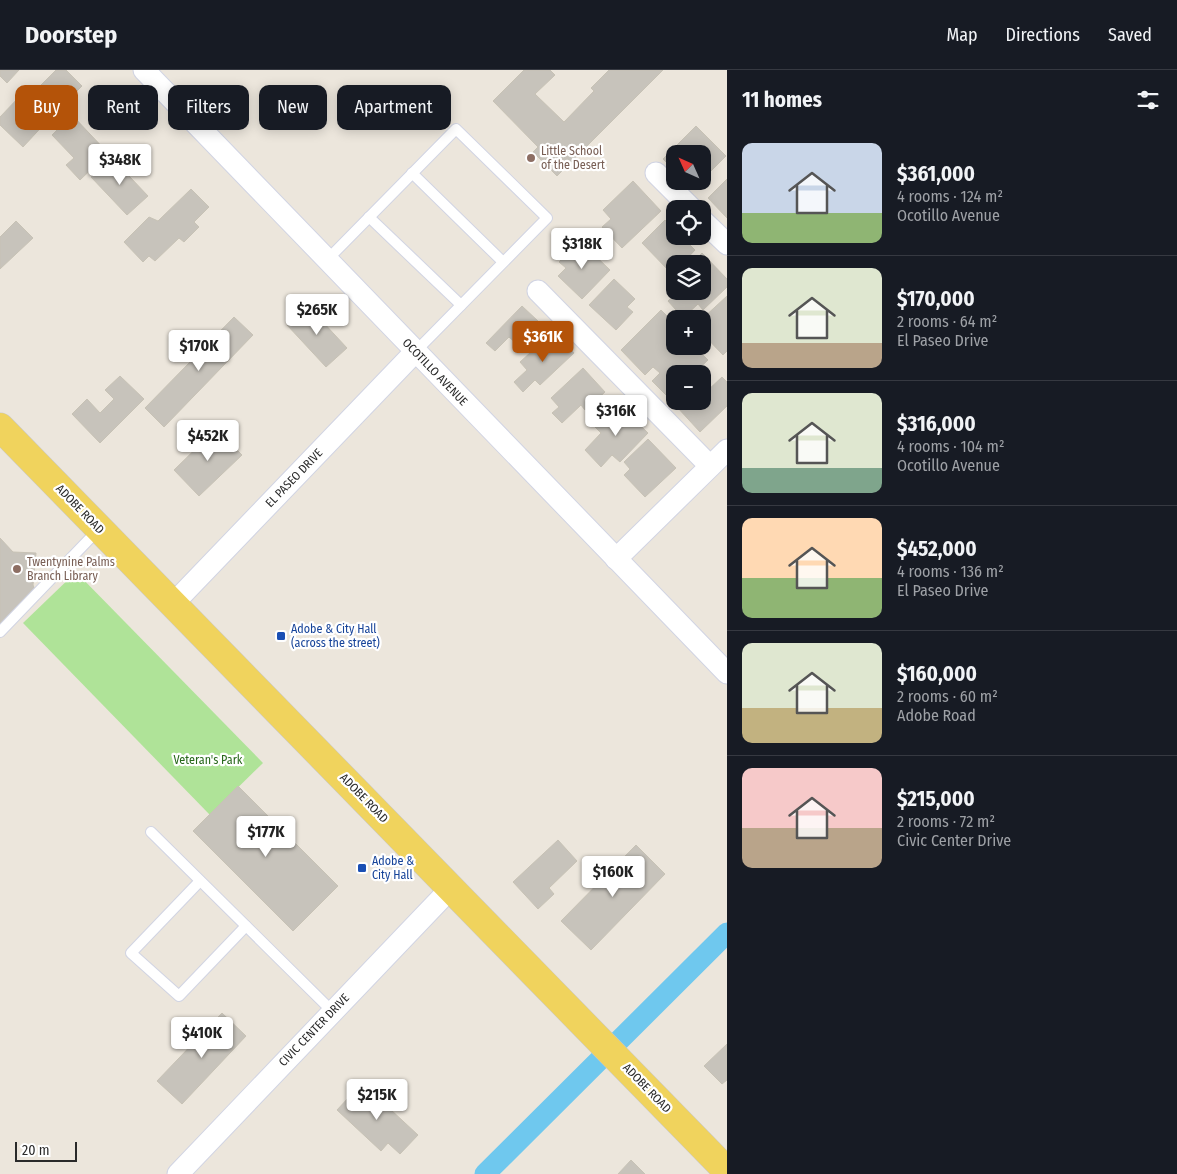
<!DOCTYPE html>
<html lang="en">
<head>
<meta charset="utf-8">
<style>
  :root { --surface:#171b24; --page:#242831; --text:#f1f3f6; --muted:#9ea1a6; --line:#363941; --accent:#b45309 }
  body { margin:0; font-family:"Fira Sans Condensed",sans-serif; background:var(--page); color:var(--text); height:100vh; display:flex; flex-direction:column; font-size:19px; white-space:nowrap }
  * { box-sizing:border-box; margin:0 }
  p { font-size:16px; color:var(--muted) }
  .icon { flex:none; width:28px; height:28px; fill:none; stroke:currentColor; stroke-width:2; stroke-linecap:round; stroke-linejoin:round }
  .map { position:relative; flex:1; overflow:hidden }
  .sheet { display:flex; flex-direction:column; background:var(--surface); width:450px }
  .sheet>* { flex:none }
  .hud { position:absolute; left:15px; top:15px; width:475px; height:45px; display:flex; gap:10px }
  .needle { width:32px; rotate:315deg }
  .tools { position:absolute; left:666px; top:75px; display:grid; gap:10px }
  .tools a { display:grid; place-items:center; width:45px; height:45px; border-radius:10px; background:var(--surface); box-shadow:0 2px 12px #0003; font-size:25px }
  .scale { position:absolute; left:15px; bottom:12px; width:62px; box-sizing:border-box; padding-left:5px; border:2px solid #2a2a2a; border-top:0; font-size:14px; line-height:18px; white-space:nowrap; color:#2a2a2a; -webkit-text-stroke:4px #fff; paint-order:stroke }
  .price { position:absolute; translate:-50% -42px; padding:0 11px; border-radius:5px; background:#fff; color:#222; font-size:16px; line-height:32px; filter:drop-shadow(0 1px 2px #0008) }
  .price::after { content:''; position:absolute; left:50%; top:30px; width:15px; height:11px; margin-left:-8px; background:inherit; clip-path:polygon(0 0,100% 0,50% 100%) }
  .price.selected { background:var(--accent); color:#fff }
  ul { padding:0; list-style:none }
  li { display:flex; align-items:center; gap:15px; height:125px; padding:0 15px }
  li+li { border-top:1px solid var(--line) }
  li span { display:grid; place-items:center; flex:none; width:140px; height:100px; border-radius:10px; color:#555 }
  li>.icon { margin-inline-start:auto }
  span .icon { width:60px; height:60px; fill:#fffc; stroke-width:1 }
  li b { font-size:21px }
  h2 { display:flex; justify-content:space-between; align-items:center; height:60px; padding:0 15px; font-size:21px }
  .pill { padding:0 18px; border-radius:10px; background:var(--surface); box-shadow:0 2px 12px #0003; font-size:18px; line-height:45px }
  .pill.selected { background:var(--accent); color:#fff }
  header { display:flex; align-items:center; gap:30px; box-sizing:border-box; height:70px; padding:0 25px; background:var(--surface); border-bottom:1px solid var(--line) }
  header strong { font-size:24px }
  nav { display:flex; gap:28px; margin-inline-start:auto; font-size:18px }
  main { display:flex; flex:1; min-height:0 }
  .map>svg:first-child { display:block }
  .green { fill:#afe398 }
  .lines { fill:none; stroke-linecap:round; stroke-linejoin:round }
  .canal { stroke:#6fc8ee; stroke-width:21 }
  .building { fill:#c7c3bb; stroke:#c7c2b5 }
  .lane-casing { stroke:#d1d4e3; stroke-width:12 }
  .street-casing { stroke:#d1d4e3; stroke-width:23 }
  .primary-casing { stroke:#c8c8c8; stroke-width:29 }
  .lane { stroke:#fff; stroke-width:10 }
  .street { stroke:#fff; stroke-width:21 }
  .primary { stroke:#f0d35d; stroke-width:28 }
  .education-dot { fill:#8d6e63; stroke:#fff; stroke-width:2 }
  .transit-dot { fill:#1a4fb4; stroke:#fff; stroke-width:2 }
  .labels { text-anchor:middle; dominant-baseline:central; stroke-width:4.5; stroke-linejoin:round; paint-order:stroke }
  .education-label { font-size:12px; fill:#785e54; stroke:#fff; text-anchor:start }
  .street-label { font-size:12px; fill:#2a2a2a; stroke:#fff }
  .transit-label { font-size:12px; fill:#164399; stroke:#fff; text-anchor:start }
  .park-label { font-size:12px; fill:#27671a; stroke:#fff }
</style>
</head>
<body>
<header>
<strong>Doorstep</strong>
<nav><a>Map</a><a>Directions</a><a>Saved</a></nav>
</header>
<main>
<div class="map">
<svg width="727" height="1104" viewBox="0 0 727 1104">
  <rect width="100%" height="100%" fill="#ece6dc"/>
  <!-- green -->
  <path class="green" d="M 76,502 L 263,693 L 210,745 L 23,553 Z"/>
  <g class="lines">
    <!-- canal -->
    <path class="canal" d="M 485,1104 L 727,863"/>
  </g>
  <!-- building -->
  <g class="building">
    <path d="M 0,0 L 19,0 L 7,13 L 0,6 Z"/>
    <path d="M 56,0 L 66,0 L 82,16 L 69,29 L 75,35 L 55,55 L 49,49 L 23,77 L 0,55 L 0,47 L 21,25 L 26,30 Z"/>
    <path d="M 524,0 L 550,0 L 555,5 L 535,24 L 564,52 L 594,21 L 591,18 L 609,0 L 663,0 L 557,106 L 533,82 L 538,77 L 493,31 Z"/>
    <path d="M 72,45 L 108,83 L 80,110 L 66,95 L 74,88 L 52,65 Z"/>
    <path d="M 696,56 L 726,86 L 702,110 L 702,84 L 675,84 L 675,101 L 663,89 Z"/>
    <path d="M 112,88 L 148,126 L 127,145 L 91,107 Z"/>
    <path d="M 727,109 L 727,148 L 708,128 Z"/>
    <path d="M 633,111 L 661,141 L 622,178 L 602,157 L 611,149 L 603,140 Z"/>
    <path d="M 685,111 L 701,111 L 693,119 Z"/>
    <path d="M 191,119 L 209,137 L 194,152 L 199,157 L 184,172 L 179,168 L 155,191 L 149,186 L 143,192 L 124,172 L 149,147 L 158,151 Z"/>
    <path d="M 665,150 L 675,160 L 675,166 L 681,166 L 695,180 L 682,194 L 675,194 L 675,201 L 672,204 L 642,173 Z"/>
    <path d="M 16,151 L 33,168 L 0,199 L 0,167 Z"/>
    <path d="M 580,171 L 610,200 L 582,229 L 558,206 L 566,198 L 559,192 Z"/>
    <path d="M 702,183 L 727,209 L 727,217 L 703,240 L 698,234 L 683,248 L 668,231 L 678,221 L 702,221 L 702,194 L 691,194 Z"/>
    <path d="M 614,209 L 635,229 L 627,237 L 633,242 L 616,260 L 589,235 Z"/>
    <path d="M 727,226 L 727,281 L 723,285 L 702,263 L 702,249 Z"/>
    <path d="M 308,236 L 347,278 L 326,297 L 287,255 Z"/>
    <path d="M 522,236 L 538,251 L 516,273 L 509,267 L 495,281 L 486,273 Z"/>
    <path d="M 661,240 L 675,254 L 675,260 L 669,266 L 675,271 L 675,276 L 694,276 L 708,290 L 693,304 L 675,304 L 675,331 L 679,331 L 676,335 L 652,311 L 660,303 L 653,297 L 645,305 L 621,280 Z"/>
    <path d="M 234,247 L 253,265 L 164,357 L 145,338 Z"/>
    <path d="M 560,268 L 574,283 L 540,315 L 535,310 L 523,322 L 514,312 L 527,300 L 520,292 L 542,272 L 549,279 Z"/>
    <path d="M 583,298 L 605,322 L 585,340 L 581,335 L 562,353 L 552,343 L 559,337 L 551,328 Z"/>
    <path d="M 120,306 L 144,329 L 100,373 L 72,344 L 87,329 L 100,343 L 114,329 L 105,320 Z"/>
    <path d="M 722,307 L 727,312 L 727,336 L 700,362 L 677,337 L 683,331 L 702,331 L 702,320 L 705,323 Z"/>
    <path d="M 618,334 L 648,363 L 620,392 L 612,385 L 601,397 L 585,380 L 601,363 L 595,357 Z"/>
    <path d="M 216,359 L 242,385 L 199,426 L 174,400 Z"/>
    <path d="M 648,369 L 676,398 L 645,427 L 624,405 L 630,399 L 624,392 Z"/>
    <path d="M 0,468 L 13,482 L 36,483 L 33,515 L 35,520 L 0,558 Z"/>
    <path d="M 238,716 L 338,816 L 293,861 L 193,761 Z"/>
    <path d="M 558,770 L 577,791 L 549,818 L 554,824 L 538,839 L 513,812 Z"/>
    <path d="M 636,775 L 665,804 L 591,880 L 561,851 Z"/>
    <path d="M 222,943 L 246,966 L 182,1034 L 157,1011 Z"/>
    <path d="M 727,974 L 727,1010 L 722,1014 L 704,996 Z"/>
    <path d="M 362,1013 L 418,1065 L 400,1084 L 388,1073 L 381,1081 L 337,1040 Z"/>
    <path d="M 631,1090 L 645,1104 L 618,1104 Z"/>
  </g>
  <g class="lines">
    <defs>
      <g id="lane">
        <path d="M 412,103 L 503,192"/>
        <path d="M 369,147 L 461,235"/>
        <path d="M 327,190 L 456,59 L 547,148 L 415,282"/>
        <path d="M 0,562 L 98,460"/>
        <path d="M 151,762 L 332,941"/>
        <path d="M 200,811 L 131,883 L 179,926 L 246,856"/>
      </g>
      <g id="street">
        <path d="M 144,0 L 727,603"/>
        <path d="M 656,103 L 692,139"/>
        <path d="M 702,150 L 727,174"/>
        <path d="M 538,221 L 710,396"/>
        <path d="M 616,489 L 727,380"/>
        <path d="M 173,534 L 415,282"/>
        <path d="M 178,1104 L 452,817"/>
      </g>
      <path id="primary" d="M 0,357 L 727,1101"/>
    </defs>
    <!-- lane casing -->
    <use href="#lane" class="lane-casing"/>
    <!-- street casing -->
    <use href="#street" class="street-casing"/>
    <!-- primary casing -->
    <use href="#primary" class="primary-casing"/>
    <!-- lane -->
    <use href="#lane" class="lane"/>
    <!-- street -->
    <use href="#street" class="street"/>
    <!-- primary -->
    <use href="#primary" class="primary"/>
  </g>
  <!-- markers -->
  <g class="education-dot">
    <circle cx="531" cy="88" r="5"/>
    <circle cx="17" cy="499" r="5"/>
  </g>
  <g class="transit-dot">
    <rect x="276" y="561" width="10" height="10" rx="2.5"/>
    <rect x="357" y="793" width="10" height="10" rx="2.5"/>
  </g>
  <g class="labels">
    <!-- education labels -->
    <g class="education-label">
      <text x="541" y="81">Little School<tspan x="541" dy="14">of the Desert</tspan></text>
      <text x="27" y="492">Twentynine Palms<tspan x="27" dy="14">Branch Library</tspan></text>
    </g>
    <!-- street labels -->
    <g class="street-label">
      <text transform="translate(435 302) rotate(46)">OCOTILLO AVENUE</text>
      <text transform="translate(294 408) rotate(-46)">EL PASEO DRIVE</text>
      <text transform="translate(80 439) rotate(46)">ADOBE ROAD</text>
      <text transform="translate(364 728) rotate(46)">ADOBE ROAD</text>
      <text transform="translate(314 960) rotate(-46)">CIVIC CENTER DRIVE</text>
      <text transform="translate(647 1018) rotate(46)">ADOBE ROAD</text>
    </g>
    <!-- transit labels -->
    <g class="transit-label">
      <text x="291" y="559">Adobe &amp; City Hall<tspan x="291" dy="14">(across the street)</tspan></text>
      <text x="372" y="791">Adobe &amp;<tspan x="372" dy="14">City Hall</tspan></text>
    </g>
    <!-- park labels -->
    <g class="park-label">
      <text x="208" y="690">Veteran's Park</text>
    </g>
  </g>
</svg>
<div class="tools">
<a><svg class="needle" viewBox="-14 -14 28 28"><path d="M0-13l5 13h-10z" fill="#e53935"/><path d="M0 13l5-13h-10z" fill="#9ea1a6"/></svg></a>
<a><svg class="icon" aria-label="locate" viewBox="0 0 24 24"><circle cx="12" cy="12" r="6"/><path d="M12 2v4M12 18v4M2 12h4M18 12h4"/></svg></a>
<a><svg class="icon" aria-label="layers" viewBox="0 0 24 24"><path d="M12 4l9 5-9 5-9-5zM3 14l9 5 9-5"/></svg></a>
<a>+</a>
<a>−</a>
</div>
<div class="scale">20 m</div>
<b class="price" style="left:120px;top:116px">$348K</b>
<b class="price" style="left:582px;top:200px">$318K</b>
<b class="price" style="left:317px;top:266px">$265K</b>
<b class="price selected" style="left:543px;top:293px">$361K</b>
<b class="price" style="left:199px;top:302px">$170K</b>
<b class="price" style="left:616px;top:367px">$316K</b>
<b class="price" style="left:208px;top:392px">$452K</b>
<b class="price" style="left:266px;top:788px">$177K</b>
<b class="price" style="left:613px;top:828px">$160K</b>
<b class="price" style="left:202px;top:989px">$410K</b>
<b class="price" style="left:377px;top:1051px">$215K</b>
<div class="hud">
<a class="pill selected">Buy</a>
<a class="pill">Rent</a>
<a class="pill">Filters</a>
<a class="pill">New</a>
<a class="pill">Apartment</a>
</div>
</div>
<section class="sheet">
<h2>11 homes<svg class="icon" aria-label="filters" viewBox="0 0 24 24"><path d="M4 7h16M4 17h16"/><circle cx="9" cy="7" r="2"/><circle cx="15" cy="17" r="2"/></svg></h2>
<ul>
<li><span style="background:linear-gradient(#c9d6e8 70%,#8fb573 0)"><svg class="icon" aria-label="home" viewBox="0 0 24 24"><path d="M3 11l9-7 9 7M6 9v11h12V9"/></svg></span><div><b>$361,000</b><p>4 rooms · 124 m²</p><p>Ocotillo Avenue</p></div></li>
<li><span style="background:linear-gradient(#dfe7d0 75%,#b9a48a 0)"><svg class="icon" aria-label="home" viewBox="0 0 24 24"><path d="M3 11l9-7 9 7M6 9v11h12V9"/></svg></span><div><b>$170,000</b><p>2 rooms · 64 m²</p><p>El Paseo Drive</p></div></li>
<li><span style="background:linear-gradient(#dfe7d0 75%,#7fa58c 0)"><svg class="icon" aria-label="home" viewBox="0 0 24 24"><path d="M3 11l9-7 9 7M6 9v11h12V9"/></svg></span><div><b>$316,000</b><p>4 rooms · 104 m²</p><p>Ocotillo Avenue</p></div></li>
<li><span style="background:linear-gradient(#ffd9b3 60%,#8fb573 0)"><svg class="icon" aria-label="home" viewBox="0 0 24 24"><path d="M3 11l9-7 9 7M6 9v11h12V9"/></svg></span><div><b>$452,000</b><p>4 rooms · 136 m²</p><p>El Paseo Drive</p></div></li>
<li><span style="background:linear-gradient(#dfe7d0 65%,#c2b280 0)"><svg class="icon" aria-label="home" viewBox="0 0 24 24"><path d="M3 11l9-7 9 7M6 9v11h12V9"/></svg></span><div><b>$160,000</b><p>2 rooms · 60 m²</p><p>Adobe Road</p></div></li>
<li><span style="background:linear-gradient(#f6c9c9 60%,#b9a48a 0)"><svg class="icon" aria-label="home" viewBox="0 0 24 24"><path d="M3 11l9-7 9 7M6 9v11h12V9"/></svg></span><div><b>$215,000</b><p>2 rooms · 72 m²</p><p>Civic Center Drive</p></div></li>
</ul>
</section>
</main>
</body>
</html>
